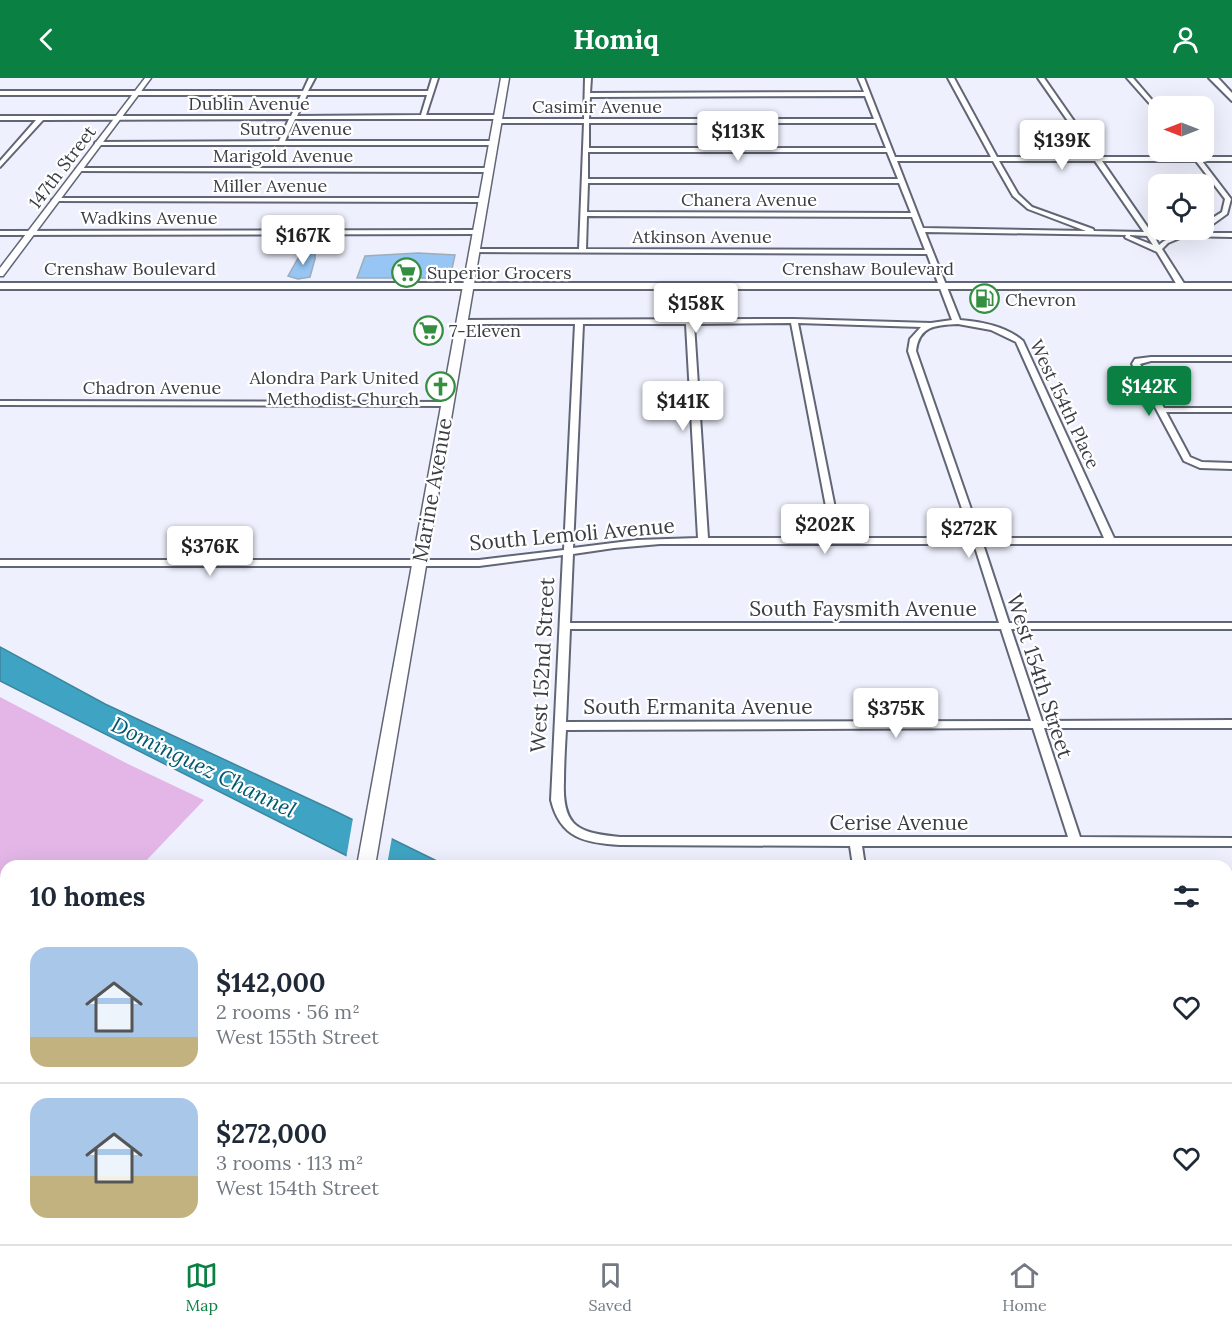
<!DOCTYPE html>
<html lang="en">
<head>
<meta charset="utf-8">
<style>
  :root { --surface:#fff; --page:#f2f2f3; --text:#1f2937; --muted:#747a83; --line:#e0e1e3; --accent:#0b8043 }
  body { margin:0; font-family:Lora,serif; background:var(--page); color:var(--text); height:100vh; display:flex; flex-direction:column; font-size:22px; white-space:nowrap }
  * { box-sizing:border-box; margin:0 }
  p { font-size:20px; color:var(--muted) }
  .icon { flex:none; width:33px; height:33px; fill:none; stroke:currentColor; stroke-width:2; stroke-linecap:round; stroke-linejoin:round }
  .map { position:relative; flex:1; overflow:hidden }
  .side { position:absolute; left:0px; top:782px; width:1233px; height:386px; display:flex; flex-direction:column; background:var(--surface); border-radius:18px 18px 0 0; box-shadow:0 6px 24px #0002 }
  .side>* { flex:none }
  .needle { width:39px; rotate:270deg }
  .fabs { position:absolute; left:1148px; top:18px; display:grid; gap:12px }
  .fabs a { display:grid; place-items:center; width:66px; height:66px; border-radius:12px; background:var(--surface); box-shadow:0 6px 24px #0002; font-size:30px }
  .price { position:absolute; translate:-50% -51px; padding:0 14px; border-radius:6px; background:#fff; color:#222; font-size:20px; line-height:39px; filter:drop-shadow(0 2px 3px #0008) }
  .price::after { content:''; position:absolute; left:50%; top:36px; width:18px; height:14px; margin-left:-9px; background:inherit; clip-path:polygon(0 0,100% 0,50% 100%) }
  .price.selected { background:var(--accent); color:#fff }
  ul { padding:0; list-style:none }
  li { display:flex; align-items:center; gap:18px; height:150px; padding:0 30px }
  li+li { border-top:2px solid var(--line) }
  li span { display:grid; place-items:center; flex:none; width:168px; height:120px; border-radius:18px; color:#555 }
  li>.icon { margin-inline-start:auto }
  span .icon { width:72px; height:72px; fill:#fffc; stroke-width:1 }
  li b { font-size:26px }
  h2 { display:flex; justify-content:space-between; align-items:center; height:72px; padding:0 30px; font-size:26px }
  header { display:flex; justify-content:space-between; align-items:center; height:78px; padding:0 30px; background:var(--accent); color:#fff; font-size:27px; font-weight:700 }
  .tab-bar { display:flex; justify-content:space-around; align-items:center; height:84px; border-top:2px solid var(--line); background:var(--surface); font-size:16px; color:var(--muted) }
  .tab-bar a { display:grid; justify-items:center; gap:3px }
  .tab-bar .selected { color:var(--accent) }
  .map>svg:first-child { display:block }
  .green { fill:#e3b6e7 }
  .water { fill:#3fa4c3; stroke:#3e859d; stroke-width:1.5 }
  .pier { fill:#eef1fd }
  .building { fill:#97c6f4; stroke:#9dacbb; stroke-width:1.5 }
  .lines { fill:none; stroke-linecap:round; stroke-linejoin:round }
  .minor-casing { stroke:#616676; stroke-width:4 }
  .tertiary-casing { stroke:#616676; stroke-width:3 }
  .secondary-casing { stroke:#616676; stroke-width:3 }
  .primary-casing { stroke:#616676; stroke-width:4 }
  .minor { fill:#fff; fill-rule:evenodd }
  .tertiary { fill:#fff; fill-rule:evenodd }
  .secondary { fill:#fff; fill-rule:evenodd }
  .primary { fill:#fff; fill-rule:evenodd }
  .labels { text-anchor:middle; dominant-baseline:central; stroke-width:4.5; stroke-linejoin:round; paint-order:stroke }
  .far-street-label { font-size:18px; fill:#3a3d44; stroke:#fff }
  .far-poi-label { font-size:18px; fill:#3a3d44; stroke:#fff; text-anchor:start }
  .street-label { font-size:21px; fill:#3a3d44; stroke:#fff }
  .water-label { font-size:22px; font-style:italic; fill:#00596f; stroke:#fff }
</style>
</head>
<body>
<header><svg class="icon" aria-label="back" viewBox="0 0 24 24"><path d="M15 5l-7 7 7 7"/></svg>Homiq<svg class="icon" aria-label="person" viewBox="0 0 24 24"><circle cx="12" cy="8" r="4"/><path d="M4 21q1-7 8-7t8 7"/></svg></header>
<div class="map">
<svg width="1232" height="1166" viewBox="0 0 1232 1166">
  <rect width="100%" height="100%" fill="#eef1fd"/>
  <!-- green -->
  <g class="green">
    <path d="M 0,619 L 128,686 L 204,722 L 142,787 L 6,788 L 6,862 L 0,862 Z"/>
    <rect x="0" y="926" width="6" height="60"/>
  </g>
  <!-- water -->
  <path class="water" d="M 0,569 L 105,626 L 335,733 L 445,787 L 365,787 L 0,603 Z"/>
  <!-- pier -->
  <path class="pier" d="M 353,740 L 392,759 L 387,787 L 359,788 L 346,781 Z"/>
  <!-- building -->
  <g class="building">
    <path d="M 301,175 L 315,175 L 315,181 L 310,199 L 298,201 L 288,198 Z"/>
    <path d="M 418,175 L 455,177 L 450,200 L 357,200 L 365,178 Z"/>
  </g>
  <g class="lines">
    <defs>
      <g id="minor">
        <path d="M 309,0 L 315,0 L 308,13 L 428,13 L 432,0 L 438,0 L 426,37 L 498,37 L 501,39 L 498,41 L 295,41 L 285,63 L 493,63 L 496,65 L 493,67 L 98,67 L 95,65 L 96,64 L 279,63 L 289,41 L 43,42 L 0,89 L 0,83 L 36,42 L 0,42 L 0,38 L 291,38 L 301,17 L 0,17 L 0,13 L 303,13 ZM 307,17 L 427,17 L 421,37 L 297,38 Z"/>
        <path d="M 585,0 L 591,0 L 590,15 L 864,14 L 858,0 L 864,0 L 895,79 L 991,79 L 948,0 L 954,0 L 997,79 L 1093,79 L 1038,0 L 1044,0 L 1099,79 L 1193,79 L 1189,74 L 1195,74 L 1199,79 L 1232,79 L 1232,83 L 1202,83 L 1231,121 L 1227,136 L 1209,149 L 1212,155 L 1232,155 L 1232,159 L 1181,158 L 1180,160 L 1168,165 L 1162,171 L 1185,207 L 1181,209 L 1177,207 L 1157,174 L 1126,160 L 1125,159 L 1126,157 L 925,154 L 960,242 C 982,244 1006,248 1023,263 L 1114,460 L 1232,460 L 1232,466 L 983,466 L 1009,545 L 1232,545 L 1232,551 L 1011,551 L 1042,643 L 1232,642 L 1232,650 L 1044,650 L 1080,759 L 1232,760 L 1232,768 L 862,768 L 865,788 L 853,788 L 850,768 L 620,767 C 585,765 560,760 551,722 L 563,477 L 479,488 L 0,488 L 0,482 L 479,482 L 564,472 L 575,246 L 459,246 L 459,242 L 794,241 L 931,245 L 952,242 L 927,176 L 473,174 L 473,172 L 475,171 L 579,171 L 584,45 L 497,45 L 494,43 L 497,41 L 584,41 ZM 865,18 L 874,41 L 589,41 L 590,19 ZM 589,45 L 876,45 L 886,70 L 589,70 ZM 588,74 L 887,74 L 898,101 L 588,101 ZM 897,83 L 993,83 L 1013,118 L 1028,131 L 1086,153 L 923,150 ZM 999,83 L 1095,83 L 1144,154 L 1094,153 L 1093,151 L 1032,129 L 1018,116 ZM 1102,83 L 1196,83 L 1225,121 L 1222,134 L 1203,146 L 1205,155 L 1151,154 ZM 588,105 L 899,105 L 911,135 L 587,134 ZM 587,138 L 912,139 L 925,172 L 586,171 ZM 1130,157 L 1147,158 L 1153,167 L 1130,158 ZM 1154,158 L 1174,158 L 1164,163 L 1159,167 ZM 791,245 L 832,460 L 708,460 L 694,246 ZM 798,245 L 921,249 L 910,261 L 908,273 L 972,460 L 841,460 ZM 583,246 L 686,246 L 698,460 L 637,462 L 573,470 ZM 958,246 L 991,252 L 1016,264 L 1104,460 L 981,460 L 916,273 C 919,248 935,247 958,246 ZM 660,466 L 974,466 L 999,545 L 570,545 L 573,476 L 614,470 ZM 570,551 L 1001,551 L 1031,643 L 566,644 ZM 1033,650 L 1068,759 L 620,759 C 578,755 562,749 564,703 C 564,686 565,669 566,652 Z"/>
        <path d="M 1127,0 L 1133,0 L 1158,29 L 1158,35 Z"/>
        <path d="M 78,90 L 488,90 L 491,92 L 488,94 L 76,93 L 76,91 Z"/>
        <path d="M 55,120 L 484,120 L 487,122 L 484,124 L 53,123 L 52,122 Z"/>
        <path d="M 0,153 L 478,152 L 481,154 L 478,156 L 0,157 Z"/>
        <path d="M 1151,279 L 1232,279 L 1232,283 L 1151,283 L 1140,286 L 1164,330 L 1232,330 L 1232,334 L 1166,334 L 1190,379 L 1202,384 L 1232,385 L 1232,391 L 1200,390 L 1184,383 L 1132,286 L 1135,281 Z"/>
        <path d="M 0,323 L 448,324 L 452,326 L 448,328 L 0,327 Z"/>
        <rect x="1227" y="887" width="5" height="10"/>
        <rect x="0" y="1044" width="6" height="12"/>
        <rect x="538" y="1161" width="16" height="5"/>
        <path d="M 948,1161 L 964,1161 L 965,1166 L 949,1166 Z"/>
      </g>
      <path id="tertiary" d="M 145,0 L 151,0 L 3,198 L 0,198 L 0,190 Z"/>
      <g id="secondary">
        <path d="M 501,0 L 509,0 L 375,788 L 357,788 Z"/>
        <path d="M 289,1161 L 311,1161 L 310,1166 L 288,1166 Z"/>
      </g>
      <g id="primary">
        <path d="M 1209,0 L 1218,0 L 1232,15 L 1232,23 Z"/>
        <rect x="0" y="205" width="1232" height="6"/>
      </g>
    </defs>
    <!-- minor casing -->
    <use href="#minor" class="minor-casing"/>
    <!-- tertiary casing -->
    <use href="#tertiary" class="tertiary-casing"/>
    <!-- secondary casing -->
    <use href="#secondary" class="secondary-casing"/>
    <!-- primary casing -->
    <use href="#primary" class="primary-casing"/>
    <!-- minor -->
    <use href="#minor" class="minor"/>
    <!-- tertiary -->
    <use href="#tertiary" class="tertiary"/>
    <!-- secondary -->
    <use href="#secondary" class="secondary"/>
    <!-- primary -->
    <use href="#primary" class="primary"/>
  </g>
  <!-- icons -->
  <defs>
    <symbol id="supermarket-ring" viewBox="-11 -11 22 22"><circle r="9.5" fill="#fff" stroke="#358f40" stroke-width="1.5"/><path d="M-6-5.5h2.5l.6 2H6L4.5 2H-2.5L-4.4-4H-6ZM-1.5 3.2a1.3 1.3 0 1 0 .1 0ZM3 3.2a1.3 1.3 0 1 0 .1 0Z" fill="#358f40"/></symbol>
    <symbol id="fuel-ring" viewBox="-11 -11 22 22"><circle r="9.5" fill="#fff" stroke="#358f40" stroke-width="1.5"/><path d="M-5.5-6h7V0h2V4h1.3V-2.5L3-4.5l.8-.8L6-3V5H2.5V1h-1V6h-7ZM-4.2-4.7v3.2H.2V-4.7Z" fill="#358f40"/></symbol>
    <symbol id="church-ring" viewBox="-11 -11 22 22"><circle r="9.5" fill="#fff" stroke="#358f40" stroke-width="1.5"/><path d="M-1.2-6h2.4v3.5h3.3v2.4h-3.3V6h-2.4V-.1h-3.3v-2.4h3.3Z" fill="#358f40"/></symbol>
  </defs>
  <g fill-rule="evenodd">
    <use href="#supermarket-ring" x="390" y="178" width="33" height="33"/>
    <use href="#fuel-ring" x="968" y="204" width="33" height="33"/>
    <use href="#supermarket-ring" x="412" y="236" width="33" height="33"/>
    <use href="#church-ring" x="424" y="292" width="33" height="33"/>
  </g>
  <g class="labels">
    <!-- far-street labels -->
    <g class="far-street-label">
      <text x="249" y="25">Dublin Avenue</text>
      <text x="597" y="28">Casimir Avenue</text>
      <text x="296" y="50">Sutro Avenue</text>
      <text x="283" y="77">Marigold Avenue</text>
      <text transform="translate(62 89) rotate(-53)">147th Street</text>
      <text x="270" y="107">Miller Avenue</text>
      <text x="749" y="121">Chanera Avenue</text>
      <text x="149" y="139">Wadkins Avenue</text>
      <text x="702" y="158">Atkinson Avenue</text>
      <text x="130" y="190">Crenshaw Boulevard</text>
      <text x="868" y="190">Crenshaw Boulevard</text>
      <text x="152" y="309">Chadron Avenue</text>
      <text transform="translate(1065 326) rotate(65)">West 154th Place</text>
    </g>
    <!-- far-poi labels -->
    <g class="far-poi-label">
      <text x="427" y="194">Superior Grocers</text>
      <text x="1005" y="221">Chevron</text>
      <text x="449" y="252">7-Eleven</text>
      <text x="419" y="299" text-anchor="end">Alondra Park United<tspan x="419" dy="21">Methodist Church</tspan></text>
    </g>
    <!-- street labels -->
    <g class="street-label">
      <text transform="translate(432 412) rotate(-80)">Marine Avenue</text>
      <text transform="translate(572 456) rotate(-5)">South Lemoli Avenue</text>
      <text x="863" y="530">South Faysmith Avenue</text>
      <text transform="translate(542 587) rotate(-87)">West 152nd Street</text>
      <text transform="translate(1040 598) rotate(72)">West 154th Street</text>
      <text x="698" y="628">South Ermanita Avenue</text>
      <text x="899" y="744">Cerise Avenue</text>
    </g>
    <!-- water labels -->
    <g class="water-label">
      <text transform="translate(204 689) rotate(26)">Dominguez Channel</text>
    </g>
  </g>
</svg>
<div class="fabs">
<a><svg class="needle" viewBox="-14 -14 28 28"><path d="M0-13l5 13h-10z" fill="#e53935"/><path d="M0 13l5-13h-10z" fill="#747a83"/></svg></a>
<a><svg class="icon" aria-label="locate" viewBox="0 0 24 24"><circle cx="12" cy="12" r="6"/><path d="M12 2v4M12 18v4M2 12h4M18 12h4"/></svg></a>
</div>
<b class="price" style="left:738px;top:84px">$113K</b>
<b class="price" style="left:1062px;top:93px">$139K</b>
<b class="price" style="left:303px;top:188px">$167K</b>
<b class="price" style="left:696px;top:256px">$158K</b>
<b class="price selected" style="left:1149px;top:339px">$142K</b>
<b class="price" style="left:683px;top:354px">$141K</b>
<b class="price" style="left:825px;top:477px">$202K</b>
<b class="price" style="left:969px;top:481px">$272K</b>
<b class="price" style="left:210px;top:499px">$376K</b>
<b class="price" style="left:896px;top:661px">$375K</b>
<section class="side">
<h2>10 homes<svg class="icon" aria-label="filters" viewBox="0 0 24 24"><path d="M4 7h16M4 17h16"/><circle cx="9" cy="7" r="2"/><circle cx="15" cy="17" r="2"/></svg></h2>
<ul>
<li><span style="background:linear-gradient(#a9c7e8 75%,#c2b280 0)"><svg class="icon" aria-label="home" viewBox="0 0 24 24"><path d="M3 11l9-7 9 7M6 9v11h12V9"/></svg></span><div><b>$142,000</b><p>2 rooms · 56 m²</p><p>West 155th Street</p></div><svg class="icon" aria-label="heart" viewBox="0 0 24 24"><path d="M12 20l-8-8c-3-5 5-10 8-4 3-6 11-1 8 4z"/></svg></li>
<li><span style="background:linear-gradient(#a9c7e8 65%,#c2b280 0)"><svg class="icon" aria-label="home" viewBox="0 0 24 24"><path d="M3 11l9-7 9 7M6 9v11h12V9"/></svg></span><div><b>$272,000</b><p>3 rooms · 113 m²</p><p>West 154th Street</p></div><svg class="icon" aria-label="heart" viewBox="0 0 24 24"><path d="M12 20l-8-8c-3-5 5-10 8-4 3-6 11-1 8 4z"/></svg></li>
</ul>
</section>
</div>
<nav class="tab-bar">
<a class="selected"><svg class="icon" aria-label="map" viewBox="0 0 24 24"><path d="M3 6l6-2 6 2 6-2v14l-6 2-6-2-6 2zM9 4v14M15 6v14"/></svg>Map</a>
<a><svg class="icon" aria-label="saved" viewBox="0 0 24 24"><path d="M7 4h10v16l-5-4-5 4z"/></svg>Saved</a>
<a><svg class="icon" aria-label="home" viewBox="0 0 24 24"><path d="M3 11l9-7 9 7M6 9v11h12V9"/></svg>Home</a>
</nav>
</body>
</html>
